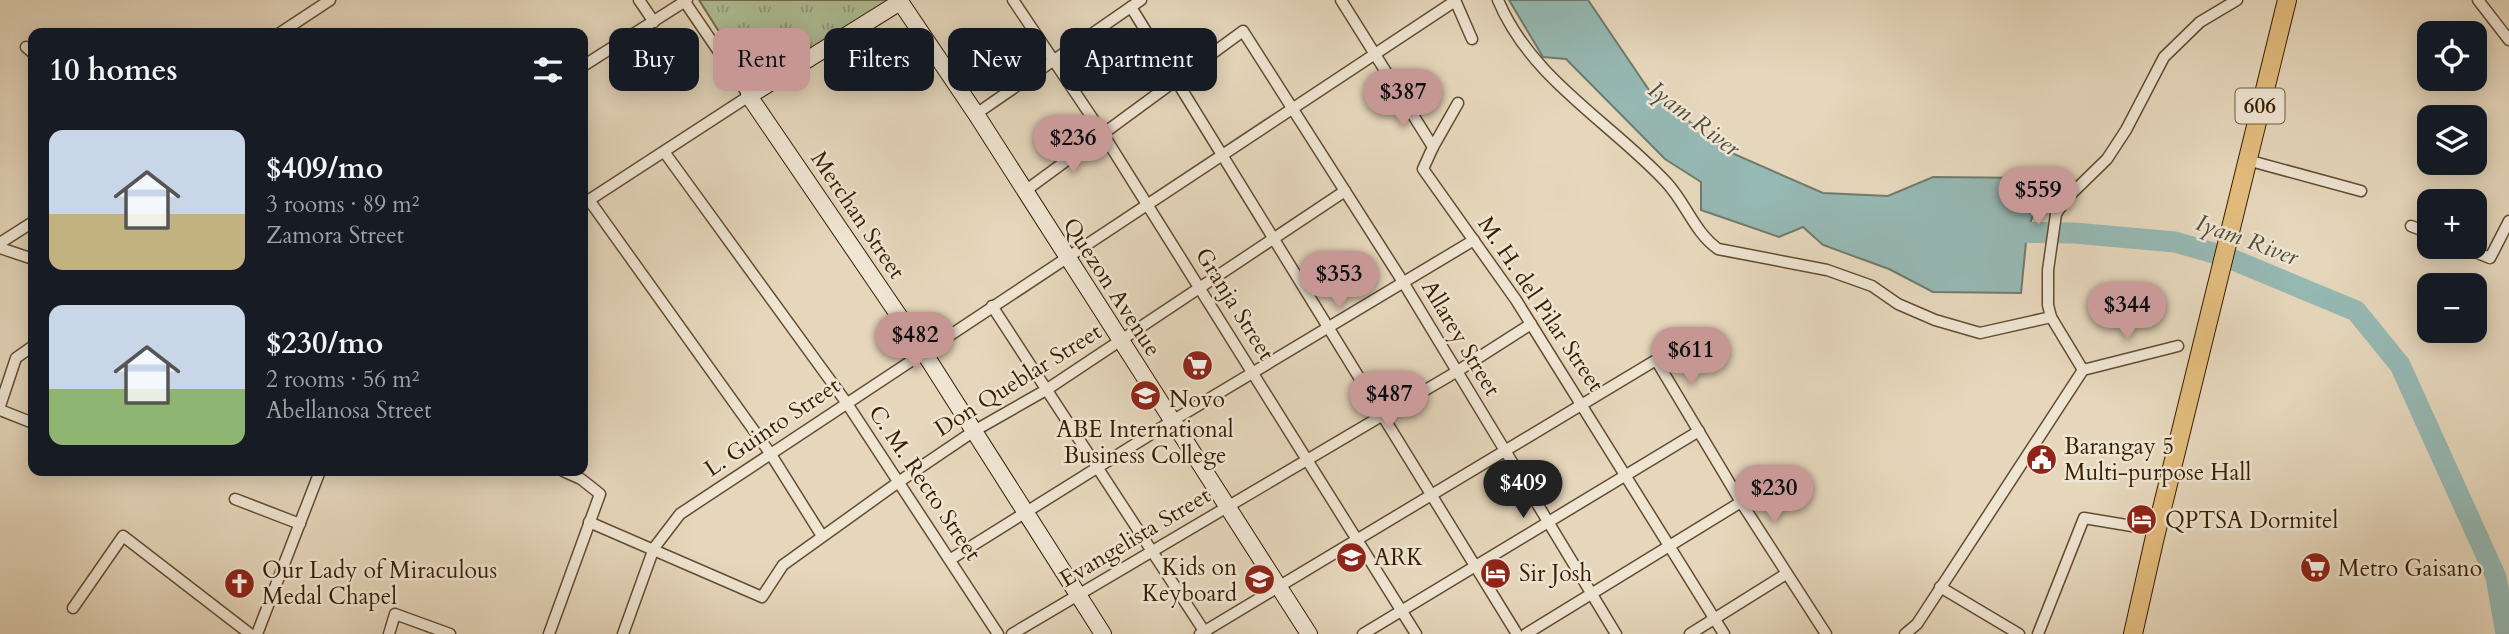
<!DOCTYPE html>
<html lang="en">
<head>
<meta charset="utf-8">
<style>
  :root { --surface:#171b24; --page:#20242c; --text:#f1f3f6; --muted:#9ea1a6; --accent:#c59692 }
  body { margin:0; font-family:Cardo,serif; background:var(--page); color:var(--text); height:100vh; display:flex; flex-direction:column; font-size:26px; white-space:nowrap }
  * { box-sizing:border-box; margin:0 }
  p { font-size:23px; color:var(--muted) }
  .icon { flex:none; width:38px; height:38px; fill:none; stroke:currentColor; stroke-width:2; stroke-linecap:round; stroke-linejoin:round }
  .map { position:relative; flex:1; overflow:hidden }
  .side { position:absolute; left:28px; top:28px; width:560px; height:448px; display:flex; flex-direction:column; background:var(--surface); border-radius:14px; box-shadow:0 4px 18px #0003 }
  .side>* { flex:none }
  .guide { position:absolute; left:609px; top:28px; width:665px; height:63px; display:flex; gap:14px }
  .fabs { position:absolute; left:2417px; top:21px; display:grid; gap:14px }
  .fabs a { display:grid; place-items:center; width:70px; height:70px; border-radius:14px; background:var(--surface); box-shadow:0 4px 18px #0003; font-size:35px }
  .price { position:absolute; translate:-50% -60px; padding:0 16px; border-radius:24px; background:var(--accent); color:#111; font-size:23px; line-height:46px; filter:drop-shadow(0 2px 4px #0008) }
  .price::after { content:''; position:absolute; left:50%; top:42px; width:21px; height:16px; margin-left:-10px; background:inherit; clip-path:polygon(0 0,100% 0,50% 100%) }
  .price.current { background:#222; color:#fff }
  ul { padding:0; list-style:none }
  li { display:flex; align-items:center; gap:21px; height:175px; padding:0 21px }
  li span { display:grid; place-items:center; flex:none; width:196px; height:140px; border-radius:14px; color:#555 }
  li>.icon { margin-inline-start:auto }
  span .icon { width:84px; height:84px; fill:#fffc; stroke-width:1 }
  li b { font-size:30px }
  h2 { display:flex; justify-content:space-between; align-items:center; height:84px; padding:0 21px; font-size:30px }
  .tag { padding:0 24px; border-radius:14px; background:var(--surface); box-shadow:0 4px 18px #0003; font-size:24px; line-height:63px }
  .tag.current { background:var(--accent); color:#111 }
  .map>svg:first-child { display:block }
  .park { fill:url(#park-tufts); stroke:#736e4b; stroke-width:2 }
  .water { fill:#96b9b4; stroke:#707b6c; stroke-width:2 }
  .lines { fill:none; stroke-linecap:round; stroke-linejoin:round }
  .river { stroke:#96b9b4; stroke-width:21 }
  .minor-casing { stroke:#634c2f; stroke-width:13 }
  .secondary-casing { stroke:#371e00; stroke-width:18 }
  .primary-casing { stroke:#371e00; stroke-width:20 }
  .minor { stroke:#efe5d3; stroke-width:10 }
  .secondary { stroke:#efe5d3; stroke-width:16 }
  .primary { stroke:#e3bc7e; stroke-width:18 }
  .labels { text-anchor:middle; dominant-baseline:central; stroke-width:5; stroke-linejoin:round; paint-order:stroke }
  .shield { fill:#efe5d3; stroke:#6e5a3f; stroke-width:2 }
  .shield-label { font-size:21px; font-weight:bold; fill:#371e00 }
  .street-label { font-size:23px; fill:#371e00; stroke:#efe5d3 }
  .poi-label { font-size:23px; fill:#371e00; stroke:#efe5d3; text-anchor:start }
  .water-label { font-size:24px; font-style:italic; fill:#544c36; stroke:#efe5d3 }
</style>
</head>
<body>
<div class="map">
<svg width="2509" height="634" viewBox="0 0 2509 634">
  <defs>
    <pattern id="park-tufts" width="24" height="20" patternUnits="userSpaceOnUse" patternTransform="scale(1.75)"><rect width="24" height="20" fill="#afbf96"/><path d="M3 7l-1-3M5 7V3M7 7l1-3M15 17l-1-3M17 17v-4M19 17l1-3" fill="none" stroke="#8f9b78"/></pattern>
  </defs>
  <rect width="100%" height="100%" fill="#e6d7bc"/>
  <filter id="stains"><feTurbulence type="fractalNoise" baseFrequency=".00286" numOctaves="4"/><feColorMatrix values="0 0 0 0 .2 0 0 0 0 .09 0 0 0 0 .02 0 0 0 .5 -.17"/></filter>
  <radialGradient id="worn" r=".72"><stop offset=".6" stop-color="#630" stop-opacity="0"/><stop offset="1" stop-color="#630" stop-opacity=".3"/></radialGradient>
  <!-- park -->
  <path class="park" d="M 699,0 L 890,0 L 754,87 Z"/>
  <!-- water -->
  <path class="water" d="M 1509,0 L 1588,0 L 1649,90 L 1727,151 L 1823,193 L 1888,196 L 1933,177 L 2046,178 L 2027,232 L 2021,293 L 1933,292 L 1889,269 L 1823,245 L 1803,227 L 1779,237 L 1701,210 L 1701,182 L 1665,159 L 1566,59 L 1543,57 Z"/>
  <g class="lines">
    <!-- river -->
    <path class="river" d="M 2000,232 L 2074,233 L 2175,242 L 2224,256 L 2356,311 L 2400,365 L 2496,577 L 2506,634"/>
    <defs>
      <g id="minor">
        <path d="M 639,0 L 654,22"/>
        <path d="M 1013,0 L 1103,134 L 1416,634"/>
        <path d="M 1341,0 L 1433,147 L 1423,169 L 1516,300 L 1724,634"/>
        <path d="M 1455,0 L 1472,39"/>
        <path d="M 1498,0 C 1531,79 1609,121 1666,182 C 1686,203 1694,232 1718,249 L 1827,270 L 1872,286 L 1898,304 L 1935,320 L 1980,333 L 2051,317"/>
        <path d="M 2478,0 L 2509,40"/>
        <path d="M 1131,7 L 1517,634"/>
        <path d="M 280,33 L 330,0"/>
        <path d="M 26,47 L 33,53"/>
        <path d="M 583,66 L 687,0"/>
        <path d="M 976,114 L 1141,0"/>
        <path d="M 1433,147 L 1458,103"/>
        <path d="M 665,153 L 846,402 L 998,634"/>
        <path d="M 2247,160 L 2361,191"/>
        <path d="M 1025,191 L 1243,31 L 1403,282 L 1616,634"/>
        <path d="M 589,200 L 770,453 L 822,536"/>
        <path d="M 583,204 L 749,96 L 685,2"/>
        <path d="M 2411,226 L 2429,233"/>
        <path d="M 0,243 L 33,222"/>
        <path d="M 2463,247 L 2490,258 L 2509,221"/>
        <path d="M 0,248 L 33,259"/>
        <path d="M 992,306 L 1206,634"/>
        <path d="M 2083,370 L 2051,317 L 2048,305 L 2048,270 L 2056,214 L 2066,199 L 2107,159 L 2126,130 L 2164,57 L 2200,22 L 2237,0"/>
        <path d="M 0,406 L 16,358 L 33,346"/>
        <path d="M 0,410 L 33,423"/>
        <path d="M 235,499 L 300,524"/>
        <path d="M 589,522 L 762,597 L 783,565 L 900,481 L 974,431 L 1046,390 L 1345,191"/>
        <path d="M 951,559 L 1172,421 L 1474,240"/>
        <path d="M 1940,587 L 2019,634"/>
        <path d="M 73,608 L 123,536 L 250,634"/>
        <path d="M 257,634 L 320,471"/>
        <path d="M 389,634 L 395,614 L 450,634"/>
        <path d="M 549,634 L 600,494 L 581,479 L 563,471"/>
        <path d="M 623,634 L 654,548 L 680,514 L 1455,1"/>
        <path d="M 1012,634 L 1456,372 L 1531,324"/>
        <path d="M 1200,634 L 1656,360 L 1741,502 L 1826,634"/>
        <path d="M 1363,634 L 1699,431"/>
        <path d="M 1526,634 L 1741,502"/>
        <path d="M 1690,634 L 1786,574"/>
        <path d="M 1905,634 L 1917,624 L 2083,370 L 2178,346"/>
        <path d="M 2038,634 L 2084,518 L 2156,530"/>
      </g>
      <g id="secondary">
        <path d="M 899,0 L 976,114 L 1309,634"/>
        <path d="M 900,2 L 749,96 L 923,351 L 1103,634"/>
      </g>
      <path id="primary" d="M 2133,634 L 2154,541 L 2287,0"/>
    </defs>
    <!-- minor casing -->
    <use href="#minor" class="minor-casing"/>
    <!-- secondary casing -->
    <use href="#secondary" class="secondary-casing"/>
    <!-- primary casing -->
    <use href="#primary" class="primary-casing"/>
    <!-- minor -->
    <use href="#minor" class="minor"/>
    <!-- secondary -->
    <use href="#secondary" class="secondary"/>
    <!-- primary -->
    <use href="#primary" class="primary"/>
  </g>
  <!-- icons -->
  <defs>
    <symbol id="supermarket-disc" viewBox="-11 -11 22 22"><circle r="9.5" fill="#8f2418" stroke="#efe5d3"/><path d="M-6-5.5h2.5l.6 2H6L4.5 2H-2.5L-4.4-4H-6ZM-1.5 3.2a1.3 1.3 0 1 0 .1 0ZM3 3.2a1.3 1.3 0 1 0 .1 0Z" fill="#fff"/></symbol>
    <symbol id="university-disc" viewBox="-11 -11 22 22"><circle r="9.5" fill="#8f2418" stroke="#efe5d3"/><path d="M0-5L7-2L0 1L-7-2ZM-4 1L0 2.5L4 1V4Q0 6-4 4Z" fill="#fff"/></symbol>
    <symbol id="civic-disc" viewBox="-11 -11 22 22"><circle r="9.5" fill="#8f2418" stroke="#efe5d3"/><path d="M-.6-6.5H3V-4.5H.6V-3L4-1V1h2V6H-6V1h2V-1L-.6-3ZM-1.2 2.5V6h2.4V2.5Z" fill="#fff"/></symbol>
    <symbol id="hotel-disc" viewBox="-11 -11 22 22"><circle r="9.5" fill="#8f2418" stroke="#efe5d3"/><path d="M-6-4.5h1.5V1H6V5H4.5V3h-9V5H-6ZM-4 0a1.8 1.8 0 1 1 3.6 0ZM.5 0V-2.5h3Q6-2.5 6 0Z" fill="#fff"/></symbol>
    <symbol id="school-disc" viewBox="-11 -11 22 22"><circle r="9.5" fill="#8f2418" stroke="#efe5d3"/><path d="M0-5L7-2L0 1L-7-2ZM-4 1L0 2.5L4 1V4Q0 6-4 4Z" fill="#fff"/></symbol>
    <symbol id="church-disc" viewBox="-11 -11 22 22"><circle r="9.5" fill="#8f2418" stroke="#efe5d3"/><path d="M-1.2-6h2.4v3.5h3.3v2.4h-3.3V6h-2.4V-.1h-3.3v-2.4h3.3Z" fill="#fff"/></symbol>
  </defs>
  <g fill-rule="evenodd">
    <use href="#supermarket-disc" x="1180" y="348" width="35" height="35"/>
    <use href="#university-disc" x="1128" y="378" width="35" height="35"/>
    <use href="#civic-disc" x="2024" y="442" width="35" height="35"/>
    <use href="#hotel-disc" x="2124" y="502" width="35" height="35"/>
    <use href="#school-disc" x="1334" y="540" width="35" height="35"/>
    <use href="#supermarket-disc" x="2298" y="550" width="35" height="35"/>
    <use href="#hotel-disc" x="1478" y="556" width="35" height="35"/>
    <use href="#school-disc" x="1242" y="562" width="35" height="35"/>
    <use href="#church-disc" x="222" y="566" width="35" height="35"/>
  </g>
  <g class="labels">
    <!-- shield labels -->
    <rect class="shield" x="2235.5" y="88.5" width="49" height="35" rx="5"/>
    <g class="shield-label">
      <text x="2260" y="106">606</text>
    </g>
    <!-- street labels -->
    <g class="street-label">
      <text transform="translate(858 215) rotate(56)">Merchan Street</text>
      <text transform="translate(1112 287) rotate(57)">Quezon Avenue</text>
      <text transform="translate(1235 304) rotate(58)">Granja Street</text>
      <text transform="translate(1541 304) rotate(56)">M. H. del Pilar Street</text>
      <text transform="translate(1461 338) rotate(59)">Allarey Street</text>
      <text transform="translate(1018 380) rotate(-32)">Don Queblar Street</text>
      <text transform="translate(772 427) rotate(-34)">L. Guinto Street</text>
      <text transform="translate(925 483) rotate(56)">C. M. Recto Street</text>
      <text transform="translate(1135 537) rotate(-31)">Evangelista Street</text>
    </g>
    <!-- poi labels -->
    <g class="poi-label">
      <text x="1197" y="399" text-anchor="middle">Novo</text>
      <text x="1145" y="429" text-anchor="middle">ABE International<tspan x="1145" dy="26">Business College</tspan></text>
      <text x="2064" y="446">Barangay 5<tspan x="2064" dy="26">Multi-purpose Hall</tspan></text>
      <text x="2165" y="520">QPTSA Dormitel</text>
      <text x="1374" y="557">ARK</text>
      <text x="1237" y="567" text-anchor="end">Kids on<tspan x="1237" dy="26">Keyboard</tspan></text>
      <text x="2338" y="568">Metro Gaisano</text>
      <text x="262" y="570">Our Lady of Miraculous<tspan x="262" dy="26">Medal Chapel</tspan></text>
      <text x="1519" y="573">Sir Josh</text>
    </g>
    <!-- water labels -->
    <g class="water-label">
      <text transform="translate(1694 119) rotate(37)">Iyam River</text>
      <text transform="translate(2247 240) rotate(20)">Iyam River</text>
    </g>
  </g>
  <rect width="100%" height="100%" filter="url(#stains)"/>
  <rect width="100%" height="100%" fill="url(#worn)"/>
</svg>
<div class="fabs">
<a><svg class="icon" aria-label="locate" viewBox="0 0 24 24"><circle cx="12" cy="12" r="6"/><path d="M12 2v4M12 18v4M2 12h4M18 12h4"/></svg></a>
<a><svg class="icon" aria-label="layers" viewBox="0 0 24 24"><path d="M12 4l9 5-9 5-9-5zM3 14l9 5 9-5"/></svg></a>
<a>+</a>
<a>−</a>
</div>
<b class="price" style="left:1403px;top:129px">$387</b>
<b class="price" style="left:1073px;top:175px">$236</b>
<b class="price" style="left:2038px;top:227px">$559</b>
<b class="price" style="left:1339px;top:311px">$353</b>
<b class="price" style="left:2127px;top:342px">$344</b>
<b class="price" style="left:915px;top:372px">$482</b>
<b class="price" style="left:1691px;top:387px">$611</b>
<b class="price" style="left:1389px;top:431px">$487</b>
<b class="price current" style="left:1523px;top:520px">$409</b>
<b class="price" style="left:1774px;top:525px">$230</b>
<div class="guide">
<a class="tag">Buy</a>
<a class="tag current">Rent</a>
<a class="tag">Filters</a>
<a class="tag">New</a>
<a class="tag">Apartment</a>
</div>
<section class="side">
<h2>10 homes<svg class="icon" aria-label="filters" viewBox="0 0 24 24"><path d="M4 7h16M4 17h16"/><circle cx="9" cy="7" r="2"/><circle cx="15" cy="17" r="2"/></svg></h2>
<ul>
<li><span style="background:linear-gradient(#c9d6e8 60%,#c2b280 0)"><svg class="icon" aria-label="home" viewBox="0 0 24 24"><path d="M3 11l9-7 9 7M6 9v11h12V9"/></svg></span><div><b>$409/mo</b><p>3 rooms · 89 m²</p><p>Zamora Street</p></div></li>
<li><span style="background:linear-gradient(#c9d6e8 60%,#8fb573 0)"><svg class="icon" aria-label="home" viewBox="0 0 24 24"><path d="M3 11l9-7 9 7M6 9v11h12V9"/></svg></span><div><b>$230/mo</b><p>2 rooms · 56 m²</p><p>Abellanosa Street</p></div></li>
</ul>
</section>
</div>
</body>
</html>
